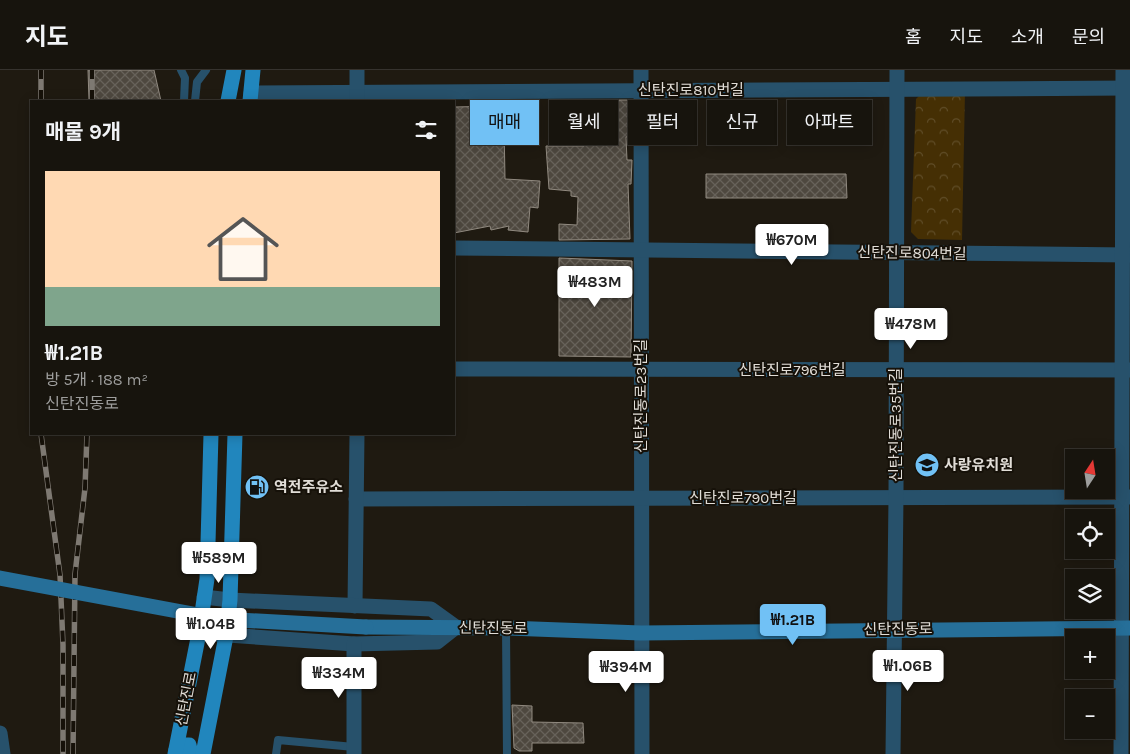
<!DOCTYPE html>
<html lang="ko">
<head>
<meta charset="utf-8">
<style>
  :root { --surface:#17140d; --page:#201d16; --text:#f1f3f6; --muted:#9e9e9d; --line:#36332e; --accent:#71c1f5 }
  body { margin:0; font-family:Karla,"Noto Sans KR",sans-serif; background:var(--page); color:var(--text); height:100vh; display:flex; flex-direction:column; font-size:19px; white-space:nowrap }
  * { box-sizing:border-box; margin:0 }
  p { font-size:16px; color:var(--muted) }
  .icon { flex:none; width:28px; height:28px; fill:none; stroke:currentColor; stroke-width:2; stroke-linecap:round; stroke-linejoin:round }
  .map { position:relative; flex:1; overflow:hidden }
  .drawer { position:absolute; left:30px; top:30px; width:425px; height:335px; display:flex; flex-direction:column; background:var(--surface); border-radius:0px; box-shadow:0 2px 12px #0003,0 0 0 1px var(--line) }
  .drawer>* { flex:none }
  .banner { position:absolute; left:470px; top:30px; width:475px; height:45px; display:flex; gap:10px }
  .needle { width:32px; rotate:12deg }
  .tools { position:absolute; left:1065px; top:379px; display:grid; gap:10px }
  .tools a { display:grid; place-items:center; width:50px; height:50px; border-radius:0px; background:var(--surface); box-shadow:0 2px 12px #0003,0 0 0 1px var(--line); font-size:25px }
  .price { position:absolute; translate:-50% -42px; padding:0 11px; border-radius:5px; background:#fff; color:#222; font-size:16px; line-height:32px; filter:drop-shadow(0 1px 2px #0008) }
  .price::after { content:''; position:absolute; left:50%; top:30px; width:15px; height:11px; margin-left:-8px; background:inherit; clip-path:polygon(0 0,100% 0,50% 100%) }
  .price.active { background:var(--accent); color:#111 }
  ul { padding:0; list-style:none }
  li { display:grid; align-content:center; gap:10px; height:265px; padding:0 15px }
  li+li { border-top:1px solid var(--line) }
  li span { display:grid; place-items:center; height:155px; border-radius:0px; color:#555 }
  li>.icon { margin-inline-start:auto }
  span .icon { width:90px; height:90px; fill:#fffc; stroke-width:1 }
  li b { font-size:21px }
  h2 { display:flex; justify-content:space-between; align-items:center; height:60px; padding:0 15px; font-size:21px }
  .tag { padding:0 18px; border-radius:0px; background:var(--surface); box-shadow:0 2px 12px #0003,0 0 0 1px var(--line); font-size:18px; line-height:45px }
  .tag.active { background:var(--accent); color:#111 }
  header { display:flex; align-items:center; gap:30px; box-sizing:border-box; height:70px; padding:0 25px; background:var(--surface); border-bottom:1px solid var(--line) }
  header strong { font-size:24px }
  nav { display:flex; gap:28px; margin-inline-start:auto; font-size:18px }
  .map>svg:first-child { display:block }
  .forest { fill:url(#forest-crowns) }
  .building { fill:url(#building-cross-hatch); stroke:#918a80 }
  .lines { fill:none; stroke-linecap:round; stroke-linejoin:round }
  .service { stroke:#27516b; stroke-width:8 }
  .minor { stroke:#27516b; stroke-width:15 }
  .secondary { stroke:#266f99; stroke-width:15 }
  .primary { stroke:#2186bd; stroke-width:15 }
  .rail-casing { stroke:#7e7972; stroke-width:5.5 }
  .rail { stroke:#161109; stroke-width:4; stroke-dasharray:11; stroke-linecap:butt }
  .secondary-bridge { stroke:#266f99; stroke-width:15 }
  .labels { text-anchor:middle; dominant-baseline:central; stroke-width:4; stroke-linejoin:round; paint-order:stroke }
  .street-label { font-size:15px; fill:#e1ddd7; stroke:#161109 }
  .poi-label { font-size:15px; font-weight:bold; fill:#e1ddd7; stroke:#161109; text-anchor:start }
</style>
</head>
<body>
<header>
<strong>지도</strong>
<nav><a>홈</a><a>지도</a><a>소개</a><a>문의</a></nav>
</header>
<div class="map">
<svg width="1130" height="684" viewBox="0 0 1130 684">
  <defs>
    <pattern id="forest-crowns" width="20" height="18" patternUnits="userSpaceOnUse" patternTransform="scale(1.25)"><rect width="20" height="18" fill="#452f04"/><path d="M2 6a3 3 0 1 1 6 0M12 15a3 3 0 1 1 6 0" fill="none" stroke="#604d28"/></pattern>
    <pattern id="building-cross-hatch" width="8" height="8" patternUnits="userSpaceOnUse" patternTransform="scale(1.25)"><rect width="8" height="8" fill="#4e483f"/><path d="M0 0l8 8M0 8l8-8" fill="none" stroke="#67625a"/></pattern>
  </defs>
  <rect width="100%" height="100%" fill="#1f1a11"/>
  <!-- forest -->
  <path class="forest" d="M 924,21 L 965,21 L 962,170 L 918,169 L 911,162 L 916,29 Z"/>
  <!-- building -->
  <g class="building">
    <path d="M 88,0 L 154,0 L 161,31 L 89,31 Z"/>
    <path d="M 611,30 L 632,30 L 632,67 L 626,67 L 627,90 L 632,90 L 631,114 L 628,114 L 630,169 L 559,170 L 559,154 L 577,155 L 578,127 L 571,126 L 571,121 L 549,119 L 546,76 L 584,76 L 583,34 L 611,34 Z"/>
    <path d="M 499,36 L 499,54 L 504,54 L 505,109 L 540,111 L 538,138 L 530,137 L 528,162 L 508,160 L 509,156 L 491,160 L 490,156 L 454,163 L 454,37 Z"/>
    <path d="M 706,104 L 846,104 L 847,128 L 706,128 Z"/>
    <path d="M 559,188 L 632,191 L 631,287 L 559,286 Z"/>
    <path d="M 512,635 L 532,636 L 532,652 L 583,653 L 584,673 L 532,673 L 532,681 L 519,681 L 514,678 Z"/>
  </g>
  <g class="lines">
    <!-- service -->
    <g class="service">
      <path d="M 181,0 L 185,8 L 184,31"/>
      <path d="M 195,31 L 197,12 L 206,0"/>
      <path d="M 506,558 L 507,684"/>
      <path d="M 276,684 L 278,670 L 354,677"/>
    </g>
    <!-- minor -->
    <g class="minor">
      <path d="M 641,0 L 642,684"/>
      <path d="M 251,23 L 1130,18"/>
      <path d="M 357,31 L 357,0"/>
      <path d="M 454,178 L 1130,185"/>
      <path d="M 454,299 L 1130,300"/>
      <path d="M 356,429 L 1130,427"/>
      <path d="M 355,536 L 357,364"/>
      <path d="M 199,563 L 354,574 L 437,572 L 456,557 L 431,539 L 230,530 L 204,527"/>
      <path d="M 354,574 L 354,684"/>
      <path d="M 0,663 L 3,684"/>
      <path d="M 893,684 L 896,427 L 897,0"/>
      <path d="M 1121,684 L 1123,0"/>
    </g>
    <!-- secondary -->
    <path class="secondary" d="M 366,557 L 506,558 L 641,563 L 1130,558"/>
    <!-- primary -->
    <g class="primary">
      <path d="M 228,31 L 234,0"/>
      <path d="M 250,31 L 253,0"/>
      <path d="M 176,680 L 184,675 L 189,675 L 191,684"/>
      <path d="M 175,684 L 199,563 L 207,509 L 211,364"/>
      <path d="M 203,684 L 226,566 L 230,530 L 235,364"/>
    </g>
    <defs>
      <g id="rail">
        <path d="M 41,31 L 41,0"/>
        <path d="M 92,31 L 92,0"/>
        <path d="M 41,364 L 60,505 L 63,575 L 63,684"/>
        <path d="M 73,684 L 75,504 L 85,418 L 87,364"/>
      </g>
    </defs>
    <!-- rail casing -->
    <use href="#rail" class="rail-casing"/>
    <!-- rail -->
    <use href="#rail" class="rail"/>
    <!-- secondary-bridge -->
    <path class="secondary-bridge" d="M 0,508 L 220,549 L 366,557"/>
  </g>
  <!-- icons -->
  <defs>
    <symbol id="school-disc" viewBox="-11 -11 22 22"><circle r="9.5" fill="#71c1f5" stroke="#161109"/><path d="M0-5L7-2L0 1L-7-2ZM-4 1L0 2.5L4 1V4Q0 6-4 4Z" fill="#111"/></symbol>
    <symbol id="fuel-disc" viewBox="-11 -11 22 22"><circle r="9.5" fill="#71c1f5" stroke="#161109"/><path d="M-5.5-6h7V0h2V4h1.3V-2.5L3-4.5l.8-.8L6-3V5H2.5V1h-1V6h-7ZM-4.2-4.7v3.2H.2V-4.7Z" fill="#111"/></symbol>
  </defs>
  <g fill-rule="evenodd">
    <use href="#school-disc" x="913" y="381" width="28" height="28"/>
    <use href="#fuel-disc" x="243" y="403" width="28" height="28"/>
  </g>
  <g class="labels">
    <!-- street labels -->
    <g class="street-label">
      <text x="691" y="20">신탄진로810번길</text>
      <text transform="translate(912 183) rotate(1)">신탄진로804번길</text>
      <text x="792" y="300">신탄진로796번길</text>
      <text transform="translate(641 326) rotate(-90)">신탄진동로23번길</text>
      <text transform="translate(896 355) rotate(-90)">신탄진동로35번길</text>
      <text x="743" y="428">신탄진로790번길</text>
      <text transform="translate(493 558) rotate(1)">신탄진동로</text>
      <text transform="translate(898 559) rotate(-1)">신탄진동로</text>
      <text transform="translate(186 629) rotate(-79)">신탄진로</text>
    </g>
    <!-- poi labels -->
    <g class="poi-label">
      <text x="944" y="395">사랑유치원</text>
      <text x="274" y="417">역전주유소</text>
    </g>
  </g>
</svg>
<div class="tools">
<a><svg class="needle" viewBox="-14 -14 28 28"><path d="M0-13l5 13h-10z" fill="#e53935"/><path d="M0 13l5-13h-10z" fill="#9e9e9d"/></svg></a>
<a><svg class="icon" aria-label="locate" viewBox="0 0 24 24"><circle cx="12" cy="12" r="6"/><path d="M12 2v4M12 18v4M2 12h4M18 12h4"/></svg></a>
<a><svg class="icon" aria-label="layers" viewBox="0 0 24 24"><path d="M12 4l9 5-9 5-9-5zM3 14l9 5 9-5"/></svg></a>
<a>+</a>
<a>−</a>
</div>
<b class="price" style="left:792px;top:196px">₩670M</b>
<b class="price" style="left:595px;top:238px">₩483M</b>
<b class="price" style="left:911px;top:280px">₩478M</b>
<b class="price" style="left:219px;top:514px">₩589M</b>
<b class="price active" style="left:793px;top:576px">₩1.21B</b>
<b class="price" style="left:211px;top:580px">₩1.04B</b>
<b class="price" style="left:908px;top:622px">₩1.06B</b>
<b class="price" style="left:626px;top:623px">₩394M</b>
<b class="price" style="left:339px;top:629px">₩334M</b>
<div class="banner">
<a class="tag active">매매</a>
<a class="tag">월세</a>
<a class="tag">필터</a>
<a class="tag">신규</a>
<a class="tag">아파트</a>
</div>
<section class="drawer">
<h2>매물 9개<svg class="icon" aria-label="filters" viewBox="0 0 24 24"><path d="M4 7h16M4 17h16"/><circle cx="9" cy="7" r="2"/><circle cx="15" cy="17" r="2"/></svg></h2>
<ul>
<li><span style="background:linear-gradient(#ffd9b3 75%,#7fa58c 0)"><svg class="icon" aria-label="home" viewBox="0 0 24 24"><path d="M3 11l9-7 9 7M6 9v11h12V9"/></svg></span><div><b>₩1.21B</b><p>방 5개 · 188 m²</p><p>신탄진동로</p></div></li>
</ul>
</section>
</div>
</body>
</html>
